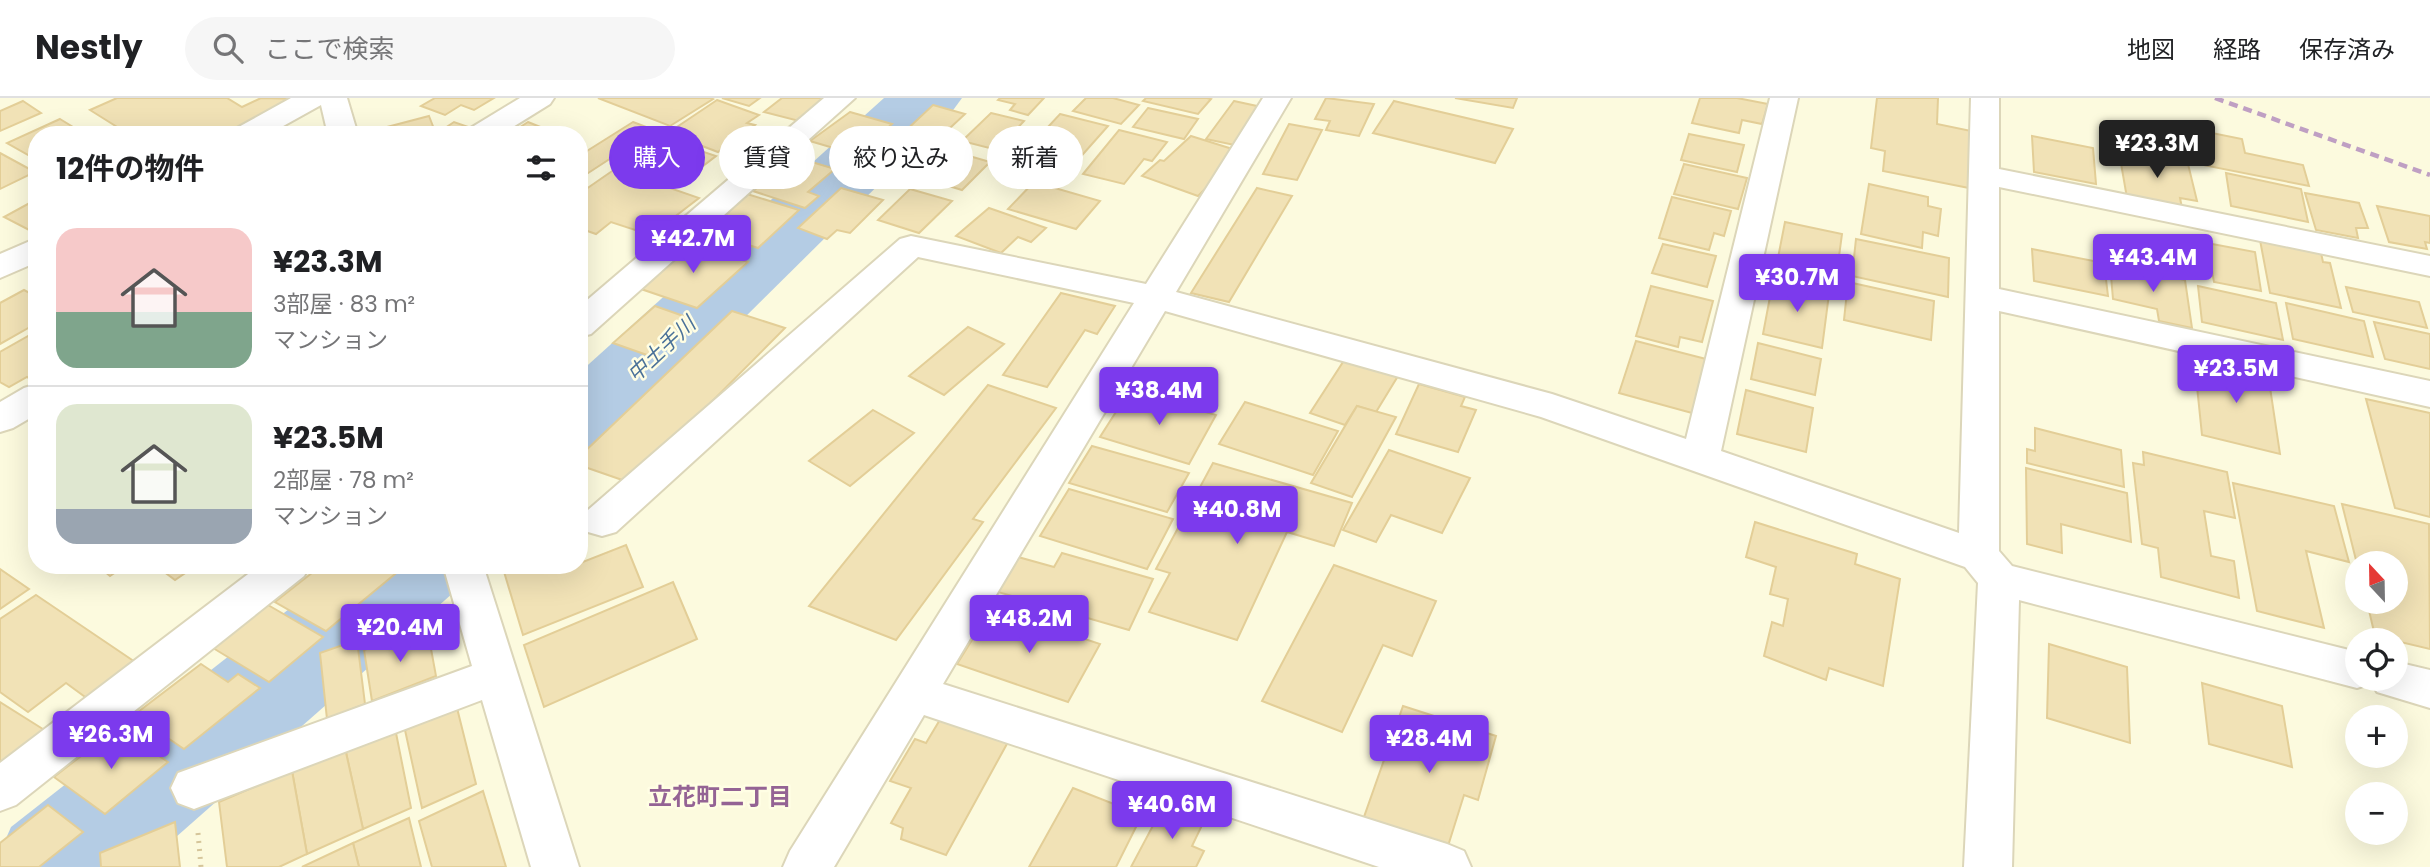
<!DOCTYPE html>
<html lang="ja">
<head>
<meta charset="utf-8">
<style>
  :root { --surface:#fff; --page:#f6f6f6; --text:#202124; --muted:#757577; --line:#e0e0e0; --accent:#7c3aed }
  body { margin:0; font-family:Poppins,"Noto Sans JP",sans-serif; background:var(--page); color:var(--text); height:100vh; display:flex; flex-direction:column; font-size:26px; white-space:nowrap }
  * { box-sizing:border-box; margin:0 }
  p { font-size:23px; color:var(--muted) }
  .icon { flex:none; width:38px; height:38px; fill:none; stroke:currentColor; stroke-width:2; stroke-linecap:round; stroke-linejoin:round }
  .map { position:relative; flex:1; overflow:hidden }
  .panel { position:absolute; left:28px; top:28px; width:560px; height:448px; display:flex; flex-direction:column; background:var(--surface); border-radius:28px; box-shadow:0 7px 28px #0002 }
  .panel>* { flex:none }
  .banner { position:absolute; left:609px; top:28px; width:665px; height:63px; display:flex; gap:14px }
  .needle { width:46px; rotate:338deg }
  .controls { position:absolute; left:2345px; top:453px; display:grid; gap:14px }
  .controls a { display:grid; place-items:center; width:63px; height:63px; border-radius:50%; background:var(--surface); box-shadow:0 7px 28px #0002; font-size:35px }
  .price { position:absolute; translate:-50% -60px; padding:0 16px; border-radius:7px; background:var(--accent); color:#fff; font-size:23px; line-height:46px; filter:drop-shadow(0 2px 4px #0008) }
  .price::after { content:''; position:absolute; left:50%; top:42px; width:21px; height:16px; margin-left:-10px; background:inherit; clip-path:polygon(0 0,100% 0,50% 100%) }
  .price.on { background:#222; color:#fff }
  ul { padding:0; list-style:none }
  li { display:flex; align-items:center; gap:21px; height:175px; padding:0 28px }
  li+li { border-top:2px solid var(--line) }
  li span { display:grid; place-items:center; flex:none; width:196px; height:140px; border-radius:21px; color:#555 }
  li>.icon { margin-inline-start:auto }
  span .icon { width:84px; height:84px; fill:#fffc; stroke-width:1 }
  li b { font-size:30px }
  h2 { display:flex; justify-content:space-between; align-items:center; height:84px; padding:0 28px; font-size:30px }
  .pill { padding:0 24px; border-radius:32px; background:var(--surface); box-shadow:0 7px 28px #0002; font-size:24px; line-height:63px }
  .pill.on { background:var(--accent); color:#fff }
  header { display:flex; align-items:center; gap:42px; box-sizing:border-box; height:98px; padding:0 35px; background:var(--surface); border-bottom:2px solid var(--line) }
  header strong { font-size:33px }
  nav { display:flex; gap:38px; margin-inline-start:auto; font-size:24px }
  .search { width:490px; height:63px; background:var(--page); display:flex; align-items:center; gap:18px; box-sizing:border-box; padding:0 24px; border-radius:38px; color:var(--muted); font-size:26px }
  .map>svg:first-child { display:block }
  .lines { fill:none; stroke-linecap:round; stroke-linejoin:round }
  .river { fill:#b4cce4; fill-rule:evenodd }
  .building { fill:#f1e2b6; stroke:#e3ce97; stroke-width:2 }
  .minor-casing { stroke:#dcd6b9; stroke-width:4 }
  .path { stroke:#d5c59a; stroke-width:5; stroke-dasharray:2 6; stroke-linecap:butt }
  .minor { fill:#fff; fill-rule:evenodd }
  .rail { stroke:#bf9fc3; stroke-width:4.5; stroke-dasharray:9 6; stroke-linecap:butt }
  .labels { text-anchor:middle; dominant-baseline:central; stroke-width:5; stroke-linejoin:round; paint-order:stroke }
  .water-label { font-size:21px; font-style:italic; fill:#4a7199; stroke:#fffee4 }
  .near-neighbourhood-label { font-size:24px; font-weight:bold; fill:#946394; stroke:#fffee4 }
</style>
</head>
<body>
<header>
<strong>Nestly</strong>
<div class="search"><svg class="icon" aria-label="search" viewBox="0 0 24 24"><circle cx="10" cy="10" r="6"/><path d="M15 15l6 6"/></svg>ここで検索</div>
<nav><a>地図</a><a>経路</a><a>保存済み</a></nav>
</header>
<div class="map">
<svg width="2430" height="769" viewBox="0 0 2430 769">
  <rect width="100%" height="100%" fill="#fcfade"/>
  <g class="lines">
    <!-- river -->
    <g class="river">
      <path d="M 884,0 L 962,0 L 951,15 L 612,351 L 579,361 L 579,275 Z"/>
      <path d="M 345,467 L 468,467 L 453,495 L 142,769 L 0,769 L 0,754 L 11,729 Z"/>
    </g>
  </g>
  <!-- building -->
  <g class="building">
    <path d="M 117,0 L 227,0 L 242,9 L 261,0 L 302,1 L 227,37 L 130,37 L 90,12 Z"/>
    <path d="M 435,0 L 494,0 L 474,12 L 461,7 L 445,17 L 421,8 Z"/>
    <path d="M 598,0 L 711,0 L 713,1 L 670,28 Z"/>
    <path d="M 722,0 L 760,0 L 749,8 Z"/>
    <path d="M 782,0 L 827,0 L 799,23 L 764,14 Z"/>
    <path d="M 1000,0 L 1044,0 L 1028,17 L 1010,12 L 1015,6 L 998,2 Z"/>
    <path d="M 1086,0 L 1113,0 L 1139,7 L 1121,26 L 1073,13 Z"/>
    <path d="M 1146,0 L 1207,0 L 1211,1 L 1198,16 L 1143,3 Z"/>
    <path d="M 1326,0 L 1374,6 L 1359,38 L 1326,32 L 1330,23 L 1315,21 Z"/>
    <path d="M 1455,0 L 1517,0 L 1513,10 Z"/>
    <path d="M 1700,0 L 1737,0 L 1768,6 L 1762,26 L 1742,22 L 1739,35 L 1692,25 Z"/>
    <path d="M 1877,0 L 1938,0 L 1937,26 L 1976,34 L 1974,91 L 1883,73 L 1885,53 L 1871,50 Z"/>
    <path d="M 717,2 L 759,17 L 747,25 L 755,27 L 718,54 L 668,35 Z"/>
    <path d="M 23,3 L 41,15 L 0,33 L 0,13 Z"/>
    <path d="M 1234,3 L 1266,10 L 1239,48 L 1206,41 Z"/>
    <path d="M 1394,3 L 1513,31 L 1495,65 L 1373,35 Z"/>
    <path d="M 933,7 L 965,16 L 934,45 L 902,36 Z"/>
    <path d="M 1148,10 L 1198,21 L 1184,41 L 1133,29 Z"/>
    <path d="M 850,14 L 892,26 L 857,57 L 810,43 Z"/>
    <path d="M 991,15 L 1024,23 L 997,52 L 962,43 Z"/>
    <path d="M 1060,16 L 1108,28 L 1069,72 L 1020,59 Z"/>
    <path d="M 429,18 L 436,36 L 454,24 L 477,32 L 469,37 L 369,37 L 368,34 Z"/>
    <path d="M 60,21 L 86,37 L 37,37 L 37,62 L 7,45 Z"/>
    <path d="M 528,24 L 560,37 L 508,37 Z"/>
    <path d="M 633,24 L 654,32 L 579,81 L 579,58 Z"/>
    <path d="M 1289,26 L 1322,32 L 1297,82 L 1263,76 Z"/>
    <path d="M 1119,32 L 1167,44 L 1152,63 L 1144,61 L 1124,86 L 1083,76 Z"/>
    <path d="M 2197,32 L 2242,41 L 2245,55 L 2303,67 L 2309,88 L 2203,67 Z"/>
    <path d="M 1689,36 L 1744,47 L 1737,74 L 1681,62 Z"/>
    <path d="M 2136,36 L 2183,44 L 2187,63 L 2140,55 Z"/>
    <path d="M 1191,38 L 1242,54 L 1198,98 L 1142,78 L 1160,62 L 1164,63 Z"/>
    <path d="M 2032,38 L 2093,50 L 2096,86 L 2034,74 Z"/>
    <path d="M 668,42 L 716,58 L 677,88 L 627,72 Z"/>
    <path d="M 889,49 L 924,59 L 896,87 L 878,81 L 874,86 L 855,81 Z"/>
    <path d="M 952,53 L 990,64 L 962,92 L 923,80 Z"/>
    <path d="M 2119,54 L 2188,66 L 2197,103 L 2180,100 L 2182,110 L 2127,100 Z"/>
    <path d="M 0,55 L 35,74 L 0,91 Z"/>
    <path d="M 795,59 L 835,71 L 808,94 L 819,98 L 805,110 L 753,93 Z"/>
    <path d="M 1684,66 L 1747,80 L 1738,111 L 1674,96 Z"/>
    <path d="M 615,71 L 699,100 L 664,127 L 648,122 L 635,132 L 611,124 L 596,136 L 579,130 L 579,96 Z"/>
    <path d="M 2226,75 L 2301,91 L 2308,124 L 2231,108 Z"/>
    <path d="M 1034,84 L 1100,103 L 1076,131 L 1008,111 Z"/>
    <path d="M 1869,86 L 1928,99 L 1928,108 L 1941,111 L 1938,138 L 1923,134 L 1922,150 L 1861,136 Z"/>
    <path d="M 841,90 L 883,102 L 850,135 L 837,132 L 827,141 L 798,130 Z"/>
    <path d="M 1257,90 L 1292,98 L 1229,204 L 1191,195 Z"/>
    <path d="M 910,91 L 952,103 L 919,135 L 878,122 Z"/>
    <path d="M 2305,95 L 2359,105 L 2368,130 L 2356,130 L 2358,140 L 2316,132 Z"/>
    <path d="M 747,96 L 799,112 L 758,150 L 704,133 Z"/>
    <path d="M 1672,99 L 1731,113 L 1724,138 L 1714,135 L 1709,152 L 1659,140 Z"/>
    <path d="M 37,101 L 37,136 L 4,119 Z"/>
    <path d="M 2377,108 L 2430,118 L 2430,145 L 2425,144 L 2427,151 L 2389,144 Z"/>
    <path d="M 989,110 L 1046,130 L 1031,144 L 1018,139 L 1001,155 L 956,138 Z"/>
    <path d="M 1785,124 L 1842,136 L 1835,188 L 1775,175 Z"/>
    <path d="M 1856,141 L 1949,160 L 1948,199 L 1852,178 Z"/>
    <path d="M 2260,142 L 2321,155 L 2323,164 L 2330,165 L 2341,210 L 2270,195 Z"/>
    <path d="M 690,145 L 748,164 L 697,210 L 638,190 Z"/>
    <path d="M 2207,145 L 2255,154 L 2261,193 L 2214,184 Z"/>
    <path d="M 1663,146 L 1716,158 L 1707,189 L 1652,175 Z"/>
    <path d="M 2032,151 L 2104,165 L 2108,198 L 2034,183 Z"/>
    <path d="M 2110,166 L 2185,182 L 2192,230 L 2159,223 L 2157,211 L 2113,201 Z"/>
    <path d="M 1773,183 L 1829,196 L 1822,250 L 1763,236 Z"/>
    <path d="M 1848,184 L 1934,203 L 1931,242 L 1844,222 Z"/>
    <path d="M 1651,188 L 1713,203 L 1702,244 L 1680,239 L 1678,249 L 1636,238 Z"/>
    <path d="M 2198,188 L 2276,205 L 2283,242 L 2202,224 Z"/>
    <path d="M 2346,189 L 2419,204 L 2427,230 L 2353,214 Z"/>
    <path d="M 24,192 L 37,199 L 37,225 L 0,246 L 0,205 Z"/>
    <path d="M 1061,195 L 1115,208 L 1097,236 L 1085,232 L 1047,289 L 1003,277 Z"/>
    <path d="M 2286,205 L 2364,223 L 2373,259 L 2293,241 Z"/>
    <path d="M 655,208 L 689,220 L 647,257 L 613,245 Z"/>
    <path d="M 732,213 L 785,230 L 631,385 L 579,367 L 579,359 Z"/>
    <path d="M 2374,224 L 2430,236 L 2430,271 L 2385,261 Z"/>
    <path d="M 968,229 L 1004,246 L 944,297 L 909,278 Z"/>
    <path d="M 37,233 L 37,284 L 27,279 L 9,289 L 0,284 L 0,254 Z"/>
    <path d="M 1636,243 L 1706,261 L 1692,315 L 1619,295 Z"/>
    <path d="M 1758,245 L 1821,261 L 1815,297 L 1751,281 Z"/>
    <path d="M 2194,259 L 2268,276 L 2280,356 L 2202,337 Z"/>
    <path d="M 1345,261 L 1398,278 L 1376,314 L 1357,308 L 1345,327 L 1310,315 Z"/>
    <path d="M 1419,286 L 1465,299 L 1461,308 L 1476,312 L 1458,354 L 1396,336 Z"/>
    <path d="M 988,287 L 1056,310 L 973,421 L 983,424 L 896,542 L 809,508 Z"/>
    <path d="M 1130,292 L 1216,317 L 1189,366 L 1100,339 Z"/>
    <path d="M 1746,292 L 1813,310 L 1806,354 L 1737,336 Z"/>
    <path d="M 2366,301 L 2430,315 L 2430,419 L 2395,410 Z"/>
    <path d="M 1245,304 L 1338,333 L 1313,377 L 1219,346 Z"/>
    <path d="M 1357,308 L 1396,319 L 1352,399 L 1311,385 Z"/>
    <path d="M 873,312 L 914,335 L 850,388 L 809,363 Z"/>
    <path d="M 2035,330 L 2121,352 L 2124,389 L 2027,365 L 2027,351 L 2035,353 Z"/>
    <path d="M 1092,348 L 1189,375 L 1167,414 L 1069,385 Z"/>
    <path d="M 1389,352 L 1470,380 L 1442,435 L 1391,417 L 1376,444 L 1343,432 Z"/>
    <path d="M 2143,354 L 2227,374 L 2235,420 L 2204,413 L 2211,458 L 2234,463 L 2239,500 L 2161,479 L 2158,450 L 2142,446 L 2133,365 L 2144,367 Z"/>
    <path d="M 1213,365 L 1352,405 L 1334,448 L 1287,434 L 1237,542 L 1149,514 L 1170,475 L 1156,471 Z"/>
    <path d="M 2026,370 L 2127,395 L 2131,444 L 2061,426 L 2062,455 L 2027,446 Z"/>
    <path d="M 2233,385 L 2334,408 L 2349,464 L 2306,453 L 2324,530 L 2257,513 Z"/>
    <path d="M 1069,391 L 1173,421 L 1147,471 L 1040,438 Z"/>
    <path d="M 2342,406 L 2429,426 L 2430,551 L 2375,538 L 2367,504 L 2396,504 L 2396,466 L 2357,466 Z"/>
    <path d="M 1755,424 L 1857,456 L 1855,466 L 1900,481 L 1883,588 L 1829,570 L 1826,582 L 1764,558 L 1772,524 L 1783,528 L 1788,501 L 1770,496 L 1776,469 L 1746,459 Z"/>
    <path d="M 626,447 L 643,489 L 523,537 L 502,467 L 579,467 L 579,452 L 583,464 Z"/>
    <path d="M 1062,455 L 1153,481 L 1129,532 L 998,494 L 1018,459 L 1054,469 Z"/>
    <path d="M 97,467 L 126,467 L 110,478 Z"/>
    <path d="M 155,467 L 197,467 L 175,482 Z"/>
    <path d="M 322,467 L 406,467 L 326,533 L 275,504 Z"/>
    <path d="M 1334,467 L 1436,503 L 1412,558 L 1383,547 L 1342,634 L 1262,603 Z"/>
    <path d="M 0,471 L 29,491 L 0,511 Z"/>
    <path d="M 673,484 L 697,541 L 544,609 L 524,547 Z"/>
    <path d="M 36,497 L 141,568 L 92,604 L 66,585 L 28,614 L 0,594 L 0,521 Z"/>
    <path d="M 268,507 L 323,539 L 269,584 L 213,550 Z"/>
    <path d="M 992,510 L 1100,546 L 1068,604 L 957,566 Z"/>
    <path d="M 427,529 L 436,578 L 372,603 L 364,552 Z"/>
    <path d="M 357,542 L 365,606 L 327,621 L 320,555 Z"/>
    <path d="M 2049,546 L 2127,569 L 2130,645 L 2047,620 Z"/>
    <path d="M 201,566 L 228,584 L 238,576 L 260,590 L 184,651 L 134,617 Z"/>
    <path d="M 2202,585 L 2282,608 L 2292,669 L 2209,646 Z"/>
    <path d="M 0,604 L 46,633 L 0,669 Z"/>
    <path d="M 1403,608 L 1496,638 L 1478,702 L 1464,697 L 1448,748 L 1364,719 Z"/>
    <path d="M 457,610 L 476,686 L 422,710 L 405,632 Z"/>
    <path d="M 941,620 L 1008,644 L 946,757 L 901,741 L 903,730 L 891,725 L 911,690 L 890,683 L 915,641 L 926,645 Z"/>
    <path d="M 117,630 L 168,664 L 105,716 L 54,679 Z"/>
    <path d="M 395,630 L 411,710 L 363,731 L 345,650 Z"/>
    <path d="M 345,650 L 363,731 L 307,756 L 292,673 Z"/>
    <path d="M 292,673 L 307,756 L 279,769 L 227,769 L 219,704 Z"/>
    <path d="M 1073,690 L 1142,717 L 1116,769 L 1029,769 Z"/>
    <path d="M 483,693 L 506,769 L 432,769 L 419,723 Z"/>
    <path d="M 1165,705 L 1205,721 L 1192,748 L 1204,753 L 1196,769 L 1131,769 Z"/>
    <path d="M 48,707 L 83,734 L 39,769 L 0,769 L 0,745 Z"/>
    <path d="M 409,720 L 421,769 L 359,769 L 353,745 Z"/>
    <path d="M 175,724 L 180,769 L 101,769 L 100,755 Z"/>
    <path d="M 353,745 L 359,769 L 302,769 Z"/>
  </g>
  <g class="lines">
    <defs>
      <g id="minor">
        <path d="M 291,0 L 347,0 L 358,37 L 328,37 L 321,7 L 267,37 L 230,37 L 235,31 Z"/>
        <path d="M 520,0 L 554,0 L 550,6 L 500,37 L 464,37 L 469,31 Z"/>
        <path d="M 824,0 L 855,0 L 591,236 L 579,239 L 579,209 Z"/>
        <path d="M 1263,0 L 1291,0 L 1176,194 L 1552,296 L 1686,341 L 1770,0 L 1798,0 L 1721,353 L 1959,435 L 1971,0 L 1999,0 L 1999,71 L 2430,158 L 2430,178 L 1999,89 L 1999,191 L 2430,283 L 2430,309 L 1999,213 L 1999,453 L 2012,468 L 2357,554 L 2357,581 L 2396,581 L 2396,564 L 2430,572 L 2430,610 L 2377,594 L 2372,585 L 2357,590 L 2019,502 L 2012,769 L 1964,769 L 1978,485 L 1965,469 L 1541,319 L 1165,213 L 943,586 L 1447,746 L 1464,753 L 1471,769 L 1379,769 L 924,617 L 834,769 L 783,769 L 790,753 L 1134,205 L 918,159 L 616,434 L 602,438 L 588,434 L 582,423 L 588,412 L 900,141 L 911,138 L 1146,186 Z"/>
        <path d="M 37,140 L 37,164 L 0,180 L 0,156 Z"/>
        <path d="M 37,286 L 37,316 L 13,330 L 0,334 L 0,304 L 24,290 Z"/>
        <path d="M 260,467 L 310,467 L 304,478 L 16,707 L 0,713 L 0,665 Z"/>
        <path d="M 443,467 L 483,467 L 579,769 L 531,769 L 482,602 L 194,711 L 178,705 L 171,690 L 178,675 L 472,568 Z"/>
      </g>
    </defs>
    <!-- minor casing -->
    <use href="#minor" class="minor-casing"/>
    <!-- path -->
    <path class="path" d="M 198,735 L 201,769"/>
    <!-- minor -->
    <use href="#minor" class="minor"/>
    <!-- rail -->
    <path class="rail" d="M 2215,0 L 2430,77"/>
  </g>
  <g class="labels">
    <!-- water labels -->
    <g class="water-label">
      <text transform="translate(661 251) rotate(-43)">中土手川</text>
    </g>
    <!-- near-neighbourhood labels -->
    <g class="near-neighbourhood-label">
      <text x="720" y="698">立花町二丁目</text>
    </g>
  </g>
</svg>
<div class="controls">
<a><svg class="needle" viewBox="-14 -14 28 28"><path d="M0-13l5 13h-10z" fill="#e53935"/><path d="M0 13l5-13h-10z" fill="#757577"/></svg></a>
<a><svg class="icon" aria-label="locate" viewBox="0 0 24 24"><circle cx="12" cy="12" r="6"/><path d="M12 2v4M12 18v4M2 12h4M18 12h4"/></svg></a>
<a>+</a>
<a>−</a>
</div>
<b class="price on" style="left:2157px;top:82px">¥23.3M</b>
<b class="price" style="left:693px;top:177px">¥42.7M</b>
<b class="price" style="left:2153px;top:196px">¥43.4M</b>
<b class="price" style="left:1797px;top:216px">¥30.7M</b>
<b class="price" style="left:2236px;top:307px">¥23.5M</b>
<b class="price" style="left:1159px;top:329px">¥38.4M</b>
<b class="price" style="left:1237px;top:448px">¥40.8M</b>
<b class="price" style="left:1029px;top:557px">¥48.2M</b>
<b class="price" style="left:400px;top:566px">¥20.4M</b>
<b class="price" style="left:111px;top:673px">¥26.3M</b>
<b class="price" style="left:1429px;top:677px">¥28.4M</b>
<b class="price" style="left:1172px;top:743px">¥40.6M</b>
<div class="banner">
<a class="pill on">購入</a>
<a class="pill">賃貸</a>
<a class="pill">絞り込み</a>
<a class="pill">新着</a>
</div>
<section class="panel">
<h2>12件の物件<svg class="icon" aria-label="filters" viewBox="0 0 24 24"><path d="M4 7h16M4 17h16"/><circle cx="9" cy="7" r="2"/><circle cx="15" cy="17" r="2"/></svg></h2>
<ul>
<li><span style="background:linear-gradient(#f6c9c9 60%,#7fa58c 0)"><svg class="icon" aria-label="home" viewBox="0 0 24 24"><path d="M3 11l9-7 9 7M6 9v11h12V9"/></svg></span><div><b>¥23.3M</b><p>3部屋 · 83 m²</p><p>マンション</p></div></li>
<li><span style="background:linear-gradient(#dfe7d0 75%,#9aa5b1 0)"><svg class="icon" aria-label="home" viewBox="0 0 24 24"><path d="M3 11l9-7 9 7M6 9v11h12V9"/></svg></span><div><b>¥23.5M</b><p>2部屋 · 78 m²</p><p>マンション</p></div></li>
</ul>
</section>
</div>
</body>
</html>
